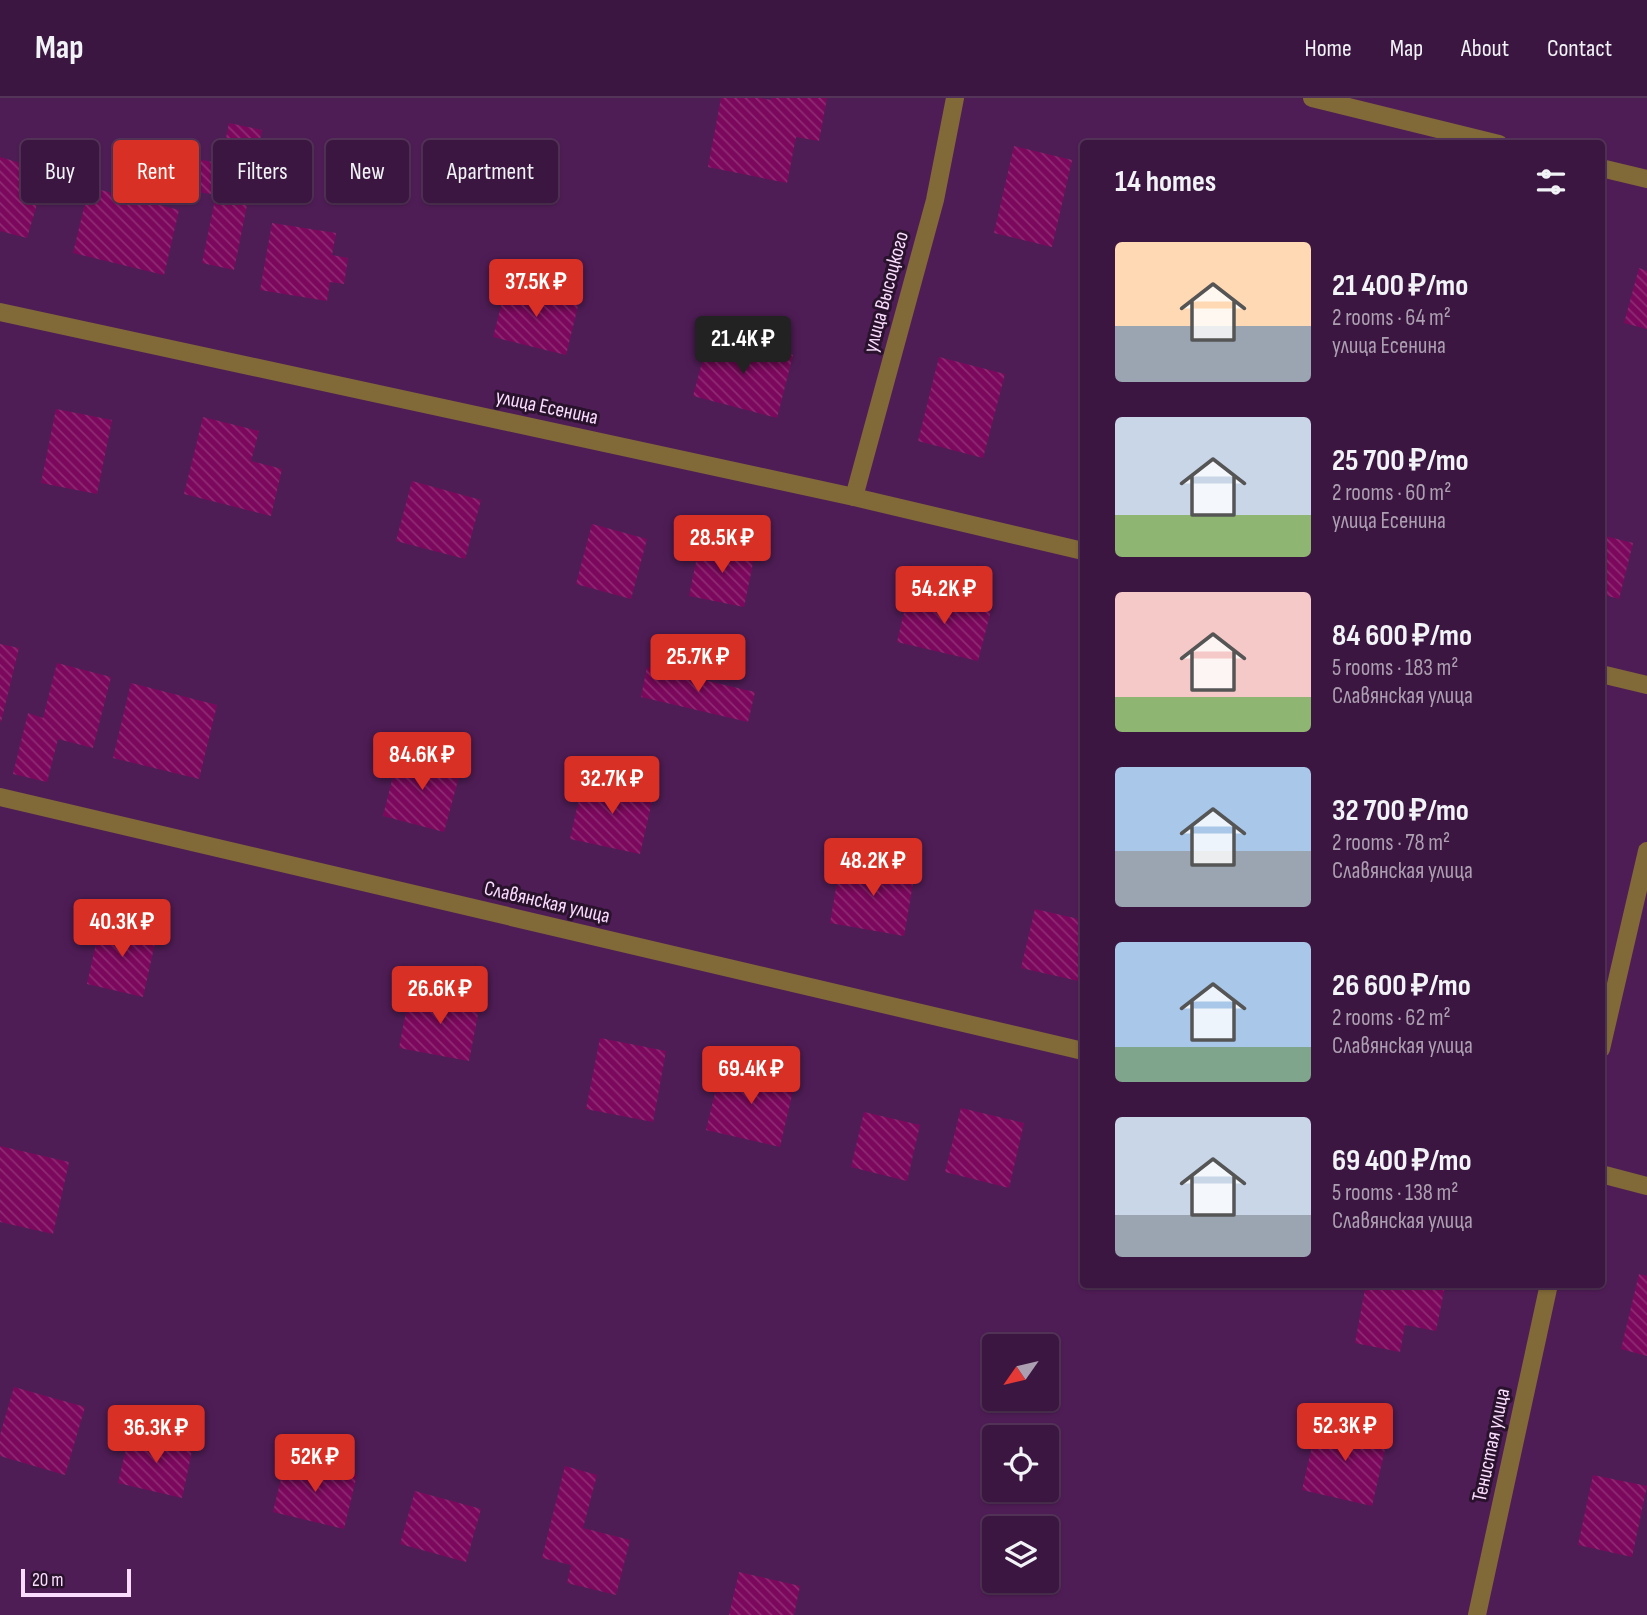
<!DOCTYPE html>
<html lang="en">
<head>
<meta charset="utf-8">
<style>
  :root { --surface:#3b1640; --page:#46234b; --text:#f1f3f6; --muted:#ac9fb1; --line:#543559; --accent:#d93025 }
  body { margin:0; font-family:"Sofia Sans Condensed",sans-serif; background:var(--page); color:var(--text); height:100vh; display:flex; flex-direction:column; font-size:26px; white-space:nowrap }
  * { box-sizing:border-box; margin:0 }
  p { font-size:23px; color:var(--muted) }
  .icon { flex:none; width:38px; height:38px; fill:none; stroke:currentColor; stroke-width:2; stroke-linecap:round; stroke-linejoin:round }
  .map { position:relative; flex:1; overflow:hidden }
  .panel { position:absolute; left:1080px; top:42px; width:525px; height:1148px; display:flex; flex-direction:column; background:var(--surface); border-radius:7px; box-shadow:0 2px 5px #0004,0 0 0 2px var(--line) }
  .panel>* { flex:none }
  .top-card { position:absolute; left:21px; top:42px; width:665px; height:63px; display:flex; gap:14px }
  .needle { width:46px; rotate:236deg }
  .tools { position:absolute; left:982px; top:1236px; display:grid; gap:14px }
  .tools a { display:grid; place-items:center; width:77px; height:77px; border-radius:7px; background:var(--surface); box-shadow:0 2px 5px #0004,0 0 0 2px var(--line); font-size:35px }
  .scale { position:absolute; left:21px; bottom:18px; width:110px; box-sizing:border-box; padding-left:7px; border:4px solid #fadcfe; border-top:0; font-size:19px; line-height:24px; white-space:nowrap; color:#fadcfe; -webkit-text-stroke:5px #29132c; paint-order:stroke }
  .price { position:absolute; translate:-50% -60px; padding:0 16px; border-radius:7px; background:var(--accent); color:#fff; font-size:23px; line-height:46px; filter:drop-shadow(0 2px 4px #0008) }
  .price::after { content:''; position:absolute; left:50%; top:42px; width:21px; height:16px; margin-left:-10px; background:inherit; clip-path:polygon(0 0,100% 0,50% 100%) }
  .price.on { background:#222; color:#fff }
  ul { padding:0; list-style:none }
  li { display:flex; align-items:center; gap:21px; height:175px; padding:0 35px }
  li span { display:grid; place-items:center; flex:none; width:196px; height:140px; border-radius:7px; color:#555 }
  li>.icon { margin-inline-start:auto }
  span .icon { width:84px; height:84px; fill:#fffc; stroke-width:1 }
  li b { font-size:30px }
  h2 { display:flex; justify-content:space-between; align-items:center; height:84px; padding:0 35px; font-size:30px }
  .pill { padding:0 24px; border-radius:7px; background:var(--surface); box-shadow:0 2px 5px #0004,0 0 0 2px var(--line); font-size:24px; line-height:63px }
  .pill.on { background:var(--accent); color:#fff }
  header { display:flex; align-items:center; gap:42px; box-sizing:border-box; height:98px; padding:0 35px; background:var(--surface); border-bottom:2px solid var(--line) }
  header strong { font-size:33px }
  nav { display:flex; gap:38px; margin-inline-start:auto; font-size:24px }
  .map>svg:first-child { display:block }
  .building { fill:url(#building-back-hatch) }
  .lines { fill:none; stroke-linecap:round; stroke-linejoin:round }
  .minor { stroke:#816938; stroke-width:18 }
  .labels { text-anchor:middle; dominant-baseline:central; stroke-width:6; stroke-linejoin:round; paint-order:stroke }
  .street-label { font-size:21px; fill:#fadcfe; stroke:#29132c }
</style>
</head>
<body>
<header>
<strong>Map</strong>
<nav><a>Home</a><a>Map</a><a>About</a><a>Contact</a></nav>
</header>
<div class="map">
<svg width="1647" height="1517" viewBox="0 0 1647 1517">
  <defs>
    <pattern id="building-back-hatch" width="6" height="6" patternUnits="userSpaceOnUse" patternTransform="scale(1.75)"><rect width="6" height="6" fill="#7b085c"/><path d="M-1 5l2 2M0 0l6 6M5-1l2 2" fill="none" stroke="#8f2b74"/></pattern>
  </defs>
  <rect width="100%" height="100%" fill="#4f1d56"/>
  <!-- building -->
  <g class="building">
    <path d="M 721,0 L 761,0 L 771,2 L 771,0 L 827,0 L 819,43 L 796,39 L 787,85 L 708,69 Z"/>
    <path d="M 229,25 L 262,32 L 234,172 L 202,165 L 216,97 L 192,93 L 198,61 L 221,66 Z"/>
    <path d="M 1014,48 L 1072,62 L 1052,149 L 994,135 Z"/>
    <path d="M 0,59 L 27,67 L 20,91 L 40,96 L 27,140 L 0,133 Z"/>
    <path d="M 89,89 L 179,112 L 164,177 L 73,155 Z"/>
    <path d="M 272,125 L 336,135 L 332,157 L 348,160 L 344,186 L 330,184 L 327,203 L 260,192 Z"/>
    <path d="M 1639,170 L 1647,173 L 1647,231 L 1624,225 Z"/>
    <path d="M 507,185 L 579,204 L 566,257 L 493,239 Z"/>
    <path d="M 710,235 L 793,257 L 777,320 L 693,298 Z"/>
    <path d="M 939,259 L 1005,276 L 983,360 L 918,343 Z"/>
    <path d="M 56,311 L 112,322 L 97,396 L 41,385 Z"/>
    <path d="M 203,319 L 259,333 L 251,363 L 282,371 L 271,418 L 184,396 Z"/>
    <path d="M 412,383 L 481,402 L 465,461 L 396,443 Z"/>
    <path d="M 592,426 L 647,441 L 631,501 L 576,486 Z"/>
    <path d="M 1601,437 L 1633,445 L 1619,501 L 1601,496 Z"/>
    <path d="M 700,444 L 755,455 L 744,509 L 689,498 Z"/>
    <path d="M 909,493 L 991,512 L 978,563 L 897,544 Z"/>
    <path d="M 0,546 L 19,550 L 1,624 L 0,624 Z"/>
    <path d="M 57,565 L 111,579 L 93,650 L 58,641 L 47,684 L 13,676 L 28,615 L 43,620 Z"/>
    <path d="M 647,569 L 755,594 L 748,624 L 641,599 Z"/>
    <path d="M 131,585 L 217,607 L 199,681 L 113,660 Z"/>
    <path d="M 399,655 L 461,671 L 444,734 L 383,718 Z"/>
    <path d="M 584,679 L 654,694 L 640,756 L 570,741 Z"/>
    <path d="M 841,761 L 915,774 L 904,838 L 830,825 Z"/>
    <path d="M 1035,811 L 1083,822 L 1083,884 L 1021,870 Z"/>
    <path d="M 101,823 L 157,836 L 143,899 L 87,886 Z"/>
    <path d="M 410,893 L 480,906 L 469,963 L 399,950 Z"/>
    <path d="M 600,940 L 666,953 L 653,1024 L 586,1011 Z"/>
    <path d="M 722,966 L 795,984 L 780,1049 L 706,1032 Z"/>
    <path d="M 961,1010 L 1024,1025 L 1009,1090 L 945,1074 Z"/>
    <path d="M 864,1014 L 920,1027 L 907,1083 L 851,1069 Z"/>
    <path d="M 0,1048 L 69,1064 L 53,1136 L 0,1124 Z"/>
    <path d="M 1639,1176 L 1647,1178 L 1647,1258 L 1621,1251 Z"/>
    <path d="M 1366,1186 L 1445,1188 L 1436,1233 L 1405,1227 L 1400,1254 L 1355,1245 Z"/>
    <path d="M 14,1289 L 85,1309 L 65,1377 L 0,1358 L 0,1337 Z"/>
    <path d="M 1318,1322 L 1388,1338 L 1372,1408 L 1302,1392 Z"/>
    <path d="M 130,1334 L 193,1348 L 182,1400 L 118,1385 Z"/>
    <path d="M 286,1360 L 357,1377 L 344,1431 L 273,1414 Z"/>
    <path d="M 565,1368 L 597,1377 L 583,1430 L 630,1442 L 616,1497 L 567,1485 L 571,1467 L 542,1460 Z"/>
    <path d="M 1593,1377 L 1647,1388 L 1632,1459 L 1578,1447 Z"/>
    <path d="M 415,1393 L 481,1411 L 466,1464 L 400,1446 Z"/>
    <path d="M 739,1474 L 800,1488 L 794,1517 L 729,1517 Z"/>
  </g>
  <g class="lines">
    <!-- minor -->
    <g class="minor">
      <path d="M 1312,0 L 1499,46"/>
      <path d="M 1601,70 L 1647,81"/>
      <path d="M 0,214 L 854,399 L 1083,453"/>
      <path d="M 854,399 L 935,102 L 955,0"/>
      <path d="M 1601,576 L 1647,587"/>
      <path d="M 0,699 L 1083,953"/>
      <path d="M 1601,951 L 1647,753"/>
      <path d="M 1601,1076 L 1647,1088"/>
      <path d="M 1477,1517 L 1549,1186"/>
    </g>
  </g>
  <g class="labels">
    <!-- street labels -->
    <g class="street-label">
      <text transform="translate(886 194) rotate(-75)">улица Высоцкого</text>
      <text transform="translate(547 309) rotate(12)">улица Есенина</text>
      <text transform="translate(547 804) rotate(13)">Славянская улица</text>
      <text transform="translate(1491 1347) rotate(-78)">Тенистая улица</text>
    </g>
  </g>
</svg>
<div class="tools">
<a><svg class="needle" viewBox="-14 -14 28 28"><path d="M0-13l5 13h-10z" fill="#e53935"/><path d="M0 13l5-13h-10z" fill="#ac9fb1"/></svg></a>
<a><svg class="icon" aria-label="locate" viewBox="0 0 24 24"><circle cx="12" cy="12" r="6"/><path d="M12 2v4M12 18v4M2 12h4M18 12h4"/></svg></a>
<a><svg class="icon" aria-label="layers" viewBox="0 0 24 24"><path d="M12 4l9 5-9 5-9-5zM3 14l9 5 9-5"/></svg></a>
</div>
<div class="scale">20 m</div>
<b class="price" style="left:536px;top:221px">37.5K ₽</b>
<b class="price on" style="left:743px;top:278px">21.4K ₽</b>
<b class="price" style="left:722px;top:477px">28.5K ₽</b>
<b class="price" style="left:944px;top:528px">54.2K ₽</b>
<b class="price" style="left:698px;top:596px">25.7K ₽</b>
<b class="price" style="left:422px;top:694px">84.6K ₽</b>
<b class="price" style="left:612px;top:718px">32.7K ₽</b>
<b class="price" style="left:873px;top:800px">48.2K ₽</b>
<b class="price" style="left:122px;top:861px">40.3K ₽</b>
<b class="price" style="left:440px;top:928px">26.6K ₽</b>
<b class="price" style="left:751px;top:1008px">69.4K ₽</b>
<b class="price" style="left:1345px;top:1365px">52.3K ₽</b>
<b class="price" style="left:156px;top:1367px">36.3K ₽</b>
<b class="price" style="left:315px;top:1396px">52K ₽</b>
<div class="top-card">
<a class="pill">Buy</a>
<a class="pill on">Rent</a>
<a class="pill">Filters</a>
<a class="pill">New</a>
<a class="pill">Apartment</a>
</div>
<section class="panel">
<h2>14 homes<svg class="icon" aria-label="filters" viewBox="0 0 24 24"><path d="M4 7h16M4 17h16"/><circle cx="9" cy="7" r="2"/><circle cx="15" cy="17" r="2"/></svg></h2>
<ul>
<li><span style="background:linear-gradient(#ffd9b3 60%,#9aa5b1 0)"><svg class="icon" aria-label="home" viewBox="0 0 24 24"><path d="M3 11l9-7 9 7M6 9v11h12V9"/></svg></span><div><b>21 400 ₽/mo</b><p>2 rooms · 64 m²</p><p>улица Есенина</p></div></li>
<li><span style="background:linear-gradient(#c9d6e8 70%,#8fb573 0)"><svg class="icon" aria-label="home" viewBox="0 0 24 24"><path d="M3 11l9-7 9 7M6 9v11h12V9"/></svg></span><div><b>25 700 ₽/mo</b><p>2 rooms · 60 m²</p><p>улица Есенина</p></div></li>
<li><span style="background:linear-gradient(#f6c9c9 75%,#8fb573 0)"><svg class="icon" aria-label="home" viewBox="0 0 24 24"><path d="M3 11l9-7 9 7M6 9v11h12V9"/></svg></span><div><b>84 600 ₽/mo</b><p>5 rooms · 183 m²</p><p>Славянская улица</p></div></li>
<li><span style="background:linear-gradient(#a9c7e8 60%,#9aa5b1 0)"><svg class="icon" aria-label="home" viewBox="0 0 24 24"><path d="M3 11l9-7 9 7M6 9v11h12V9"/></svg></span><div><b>32 700 ₽/mo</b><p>2 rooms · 78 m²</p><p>Славянская улица</p></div></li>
<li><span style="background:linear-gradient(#a9c7e8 75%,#7fa58c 0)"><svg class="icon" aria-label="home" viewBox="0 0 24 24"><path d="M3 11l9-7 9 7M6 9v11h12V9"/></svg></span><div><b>26 600 ₽/mo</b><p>2 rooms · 62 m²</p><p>Славянская улица</p></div></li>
<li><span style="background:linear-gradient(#c9d6e8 70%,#9aa5b1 0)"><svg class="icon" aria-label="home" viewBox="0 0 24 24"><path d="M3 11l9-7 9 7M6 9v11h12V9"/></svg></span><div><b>69 400 ₽/mo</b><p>5 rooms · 138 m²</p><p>Славянская улица</p></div></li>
</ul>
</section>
</div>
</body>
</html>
